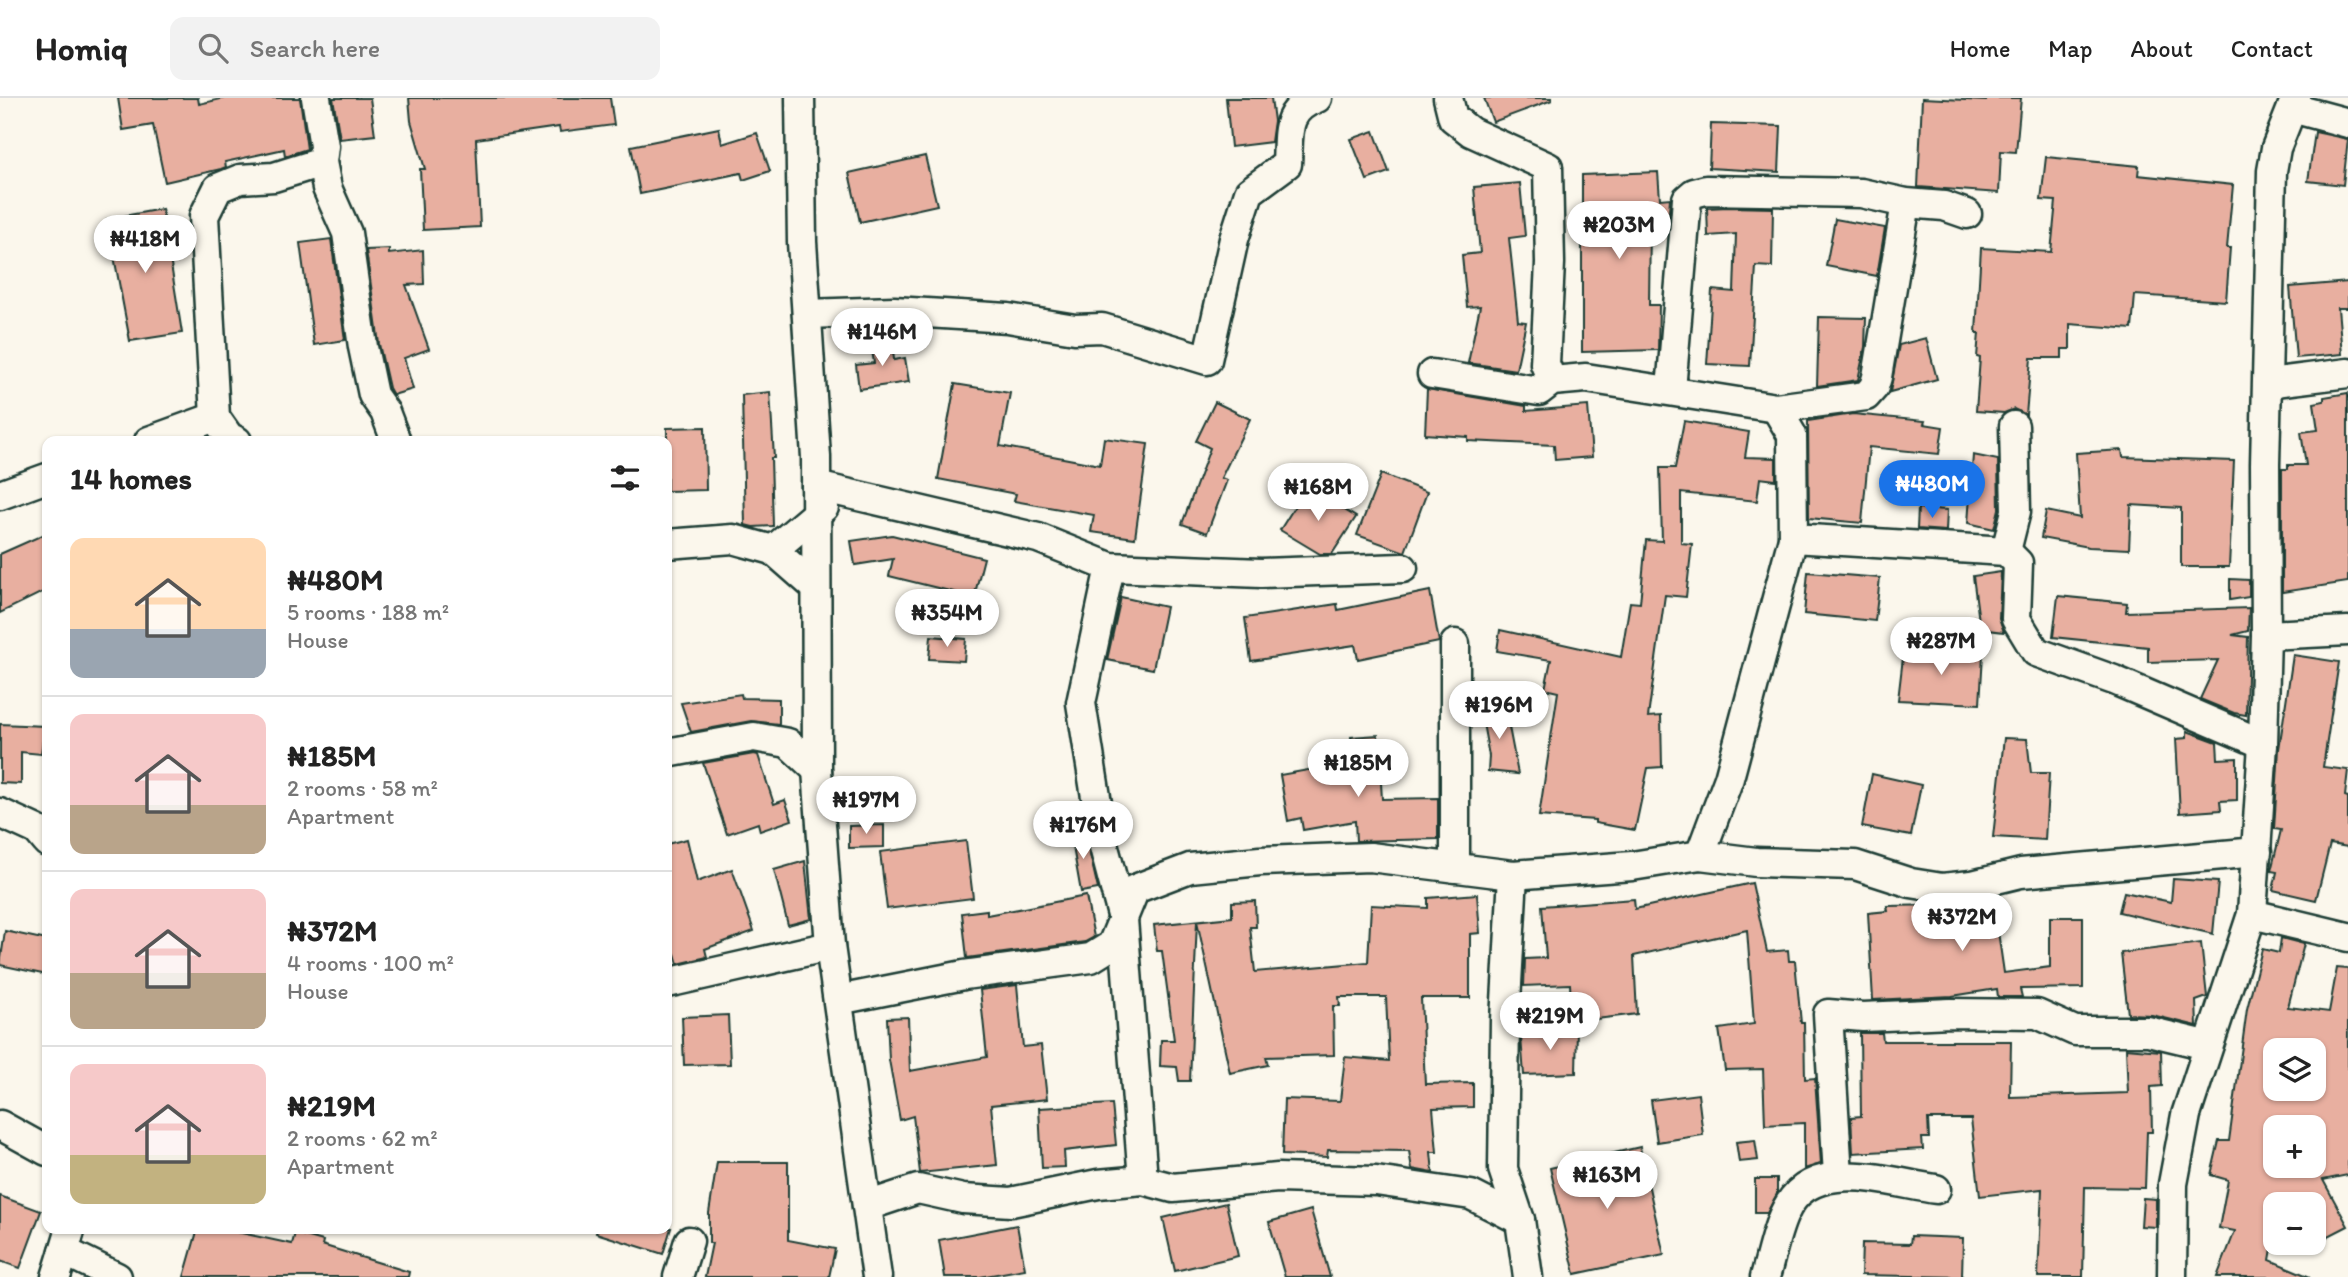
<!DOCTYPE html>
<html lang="en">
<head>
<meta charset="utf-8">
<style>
  :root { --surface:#fff; --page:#f2f2f2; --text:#222; --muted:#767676; --line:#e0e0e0; --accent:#1a73e8 }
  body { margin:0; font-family:Itim,sans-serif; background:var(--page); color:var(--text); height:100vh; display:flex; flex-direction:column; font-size:26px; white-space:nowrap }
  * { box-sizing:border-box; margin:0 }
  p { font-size:23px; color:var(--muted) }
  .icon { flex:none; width:38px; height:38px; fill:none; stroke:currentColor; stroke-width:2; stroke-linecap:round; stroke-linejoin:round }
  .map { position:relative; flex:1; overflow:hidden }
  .side { position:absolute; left:42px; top:338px; width:630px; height:798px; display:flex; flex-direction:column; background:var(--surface); border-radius:14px; box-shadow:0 2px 5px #0004 }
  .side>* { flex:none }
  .buttons { position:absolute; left:2263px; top:940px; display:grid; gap:14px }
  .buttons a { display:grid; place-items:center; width:63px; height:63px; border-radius:14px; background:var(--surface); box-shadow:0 2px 5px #0004; font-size:35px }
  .price { position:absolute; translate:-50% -60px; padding:0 16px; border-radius:24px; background:#fff; color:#222; font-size:23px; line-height:46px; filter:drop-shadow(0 2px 4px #0008) }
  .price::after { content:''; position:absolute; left:50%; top:42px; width:21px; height:16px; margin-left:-10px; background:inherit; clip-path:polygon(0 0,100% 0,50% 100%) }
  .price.current { background:var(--accent); color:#fff }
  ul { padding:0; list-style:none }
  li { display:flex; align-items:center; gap:21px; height:175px; padding:0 28px }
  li+li { border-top:2px solid var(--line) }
  li span { display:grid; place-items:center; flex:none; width:196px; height:140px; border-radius:14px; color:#555 }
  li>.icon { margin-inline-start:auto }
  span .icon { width:84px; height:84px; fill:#fffc; stroke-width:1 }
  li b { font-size:30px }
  h2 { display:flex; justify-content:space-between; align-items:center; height:84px; padding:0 28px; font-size:30px }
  header { display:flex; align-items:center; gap:42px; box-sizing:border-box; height:98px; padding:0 35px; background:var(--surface); border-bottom:2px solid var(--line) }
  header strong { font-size:33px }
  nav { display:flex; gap:38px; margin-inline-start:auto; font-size:24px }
  .search { width:490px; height:63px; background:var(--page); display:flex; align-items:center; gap:18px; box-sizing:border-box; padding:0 24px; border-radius:14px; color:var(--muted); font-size:26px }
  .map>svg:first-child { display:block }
  .building { fill:#e8afa0; stroke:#1f3d34; stroke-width:2; fill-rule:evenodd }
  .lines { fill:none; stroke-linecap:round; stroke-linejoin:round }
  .minor-casing { stroke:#1f3d34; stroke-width:33 }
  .minor { stroke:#fbf7ec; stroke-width:28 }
</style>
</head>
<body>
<header>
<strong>Homiq</strong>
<div class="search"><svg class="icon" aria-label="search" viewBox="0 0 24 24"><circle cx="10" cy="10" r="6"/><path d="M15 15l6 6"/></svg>Search here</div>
<nav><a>Home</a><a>Map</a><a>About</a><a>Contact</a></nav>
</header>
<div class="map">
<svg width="2348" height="1179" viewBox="0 0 2348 1179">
  <rect width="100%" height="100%" fill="#fbf7ec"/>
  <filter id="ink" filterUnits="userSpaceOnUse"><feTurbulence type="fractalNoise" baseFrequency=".0143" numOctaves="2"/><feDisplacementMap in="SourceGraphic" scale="14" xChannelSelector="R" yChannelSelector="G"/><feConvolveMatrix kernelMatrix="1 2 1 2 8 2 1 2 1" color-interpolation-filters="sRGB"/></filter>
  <g filter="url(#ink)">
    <!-- building -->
    <g class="building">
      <path d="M 118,0 L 198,0 L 199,6 L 225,0 L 300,0 L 307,51 L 285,58 L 284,51 L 225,64 L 226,69 L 221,71 L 165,84 L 153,27 L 123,32 Z"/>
      <path d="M 333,0 L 370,0 L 375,37 L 340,41 Z"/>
      <path d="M 409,0 L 610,0 L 614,27 L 560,34 L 559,29 L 476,41 L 480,129 L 423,132 L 420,71 L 425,71 L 411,23 Z"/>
      <path d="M 1226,0 L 1271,0 L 1274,23 L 1271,44 L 1231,49 Z"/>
      <path d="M 1484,0 L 1552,0 L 1552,2 L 1493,24 Z"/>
      <path d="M 1922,0 L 1986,3 L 1986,0 L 2021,0 L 2016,54 L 2001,53 L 1999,95 L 1918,89 Z"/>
      <path d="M 1711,26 L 1781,28 L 1779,74 L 1709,70 Z"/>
      <path d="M 719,30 L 722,46 L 757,35 L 770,73 L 743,82 L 741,75 L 640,96 L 631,48 Z"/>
      <path d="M 1374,33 L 1389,74 L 1367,82 L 1351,41 Z"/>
      <path d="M 2315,34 L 2348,41 L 2343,87 L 2308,83 Z"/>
      <path d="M 925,58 L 937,107 L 860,124 L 849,75 Z"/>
      <path d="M 2046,59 L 2139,68 L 2138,77 L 2233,87 L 2227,150 L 2230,150 L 2226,203 L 2135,197 L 2132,231 L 2070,226 L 2070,251 L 2062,251 L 2062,260 L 2031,260 L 2026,317 L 2014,311 L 2004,315 L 1976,313 L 1980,260 L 1977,259 L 1979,235 L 1976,235 L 1981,150 L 2051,154 L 2056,103 L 2041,102 Z"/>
      <path d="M 1658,74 L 1660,101 L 1670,100 L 1668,126 L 1650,127 L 1649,207 L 1659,207 L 1658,252 L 1582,254 L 1582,77 Z"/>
      <path d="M 1520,85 L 1525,138 L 1509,140 L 1518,223 L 1526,224 L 1516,272 L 1468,265 L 1480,208 L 1467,209 L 1462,157 L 1480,155 L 1474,89 Z"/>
      <path d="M 1728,109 L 1773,110 L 1772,169 L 1756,168 L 1750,268 L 1707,266 L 1712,192 L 1734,194 L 1736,136 L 1708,138 L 1707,110 Z"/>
      <path d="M 162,111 L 182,235 L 130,243 L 107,121 Z"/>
      <path d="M 1835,121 L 1885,130 L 1877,178 L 1826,168 Z"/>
      <path d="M 331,141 L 345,242 L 314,247 L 300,145 Z"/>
      <path d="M 389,151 L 389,156 L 423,152 L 424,186 L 406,187 L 429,251 L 404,260 L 413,291 L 393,297 L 389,290 L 379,246 L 366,152 Z"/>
      <path d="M 2348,184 L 2348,210 L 2338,210 L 2342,256 L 2296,260 L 2290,189 Z"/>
      <path d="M 1819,219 L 1866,220 L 1865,249 L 1858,282 L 1817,288 Z"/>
      <path d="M 1926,240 L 1937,281 L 1890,294 L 1899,247 Z"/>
      <path d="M 892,242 L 894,262 L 905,260 L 909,284 L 859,291 L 856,267 L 874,265 L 871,245 Z"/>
      <path d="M 955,286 L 1010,295 L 1000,348 L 1100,367 L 1104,340 L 1148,346 L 1135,440 L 1091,434 L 1094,417 L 1014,403 L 1016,396 L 938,381 Z"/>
      <path d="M 1427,291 L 1526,308 L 1526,313 L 1588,308 L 1592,359 L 1555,362 L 1554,347 L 1468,343 L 1468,339 L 1425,336 Z"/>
      <path d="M 770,294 L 774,360 L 771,360 L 773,428 L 753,429 L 745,427 L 742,297 Z"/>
      <path d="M 2348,295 L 2348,484 L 2282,494 L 2282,371 L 2288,371 L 2288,367 L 2306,367 L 2301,334 L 2318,332 L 2314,305 L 2324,303 L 2324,299 Z"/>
      <path d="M 1215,304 L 1250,321 L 1221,380 L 1227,382 L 1207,435 L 1182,426 L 1210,350 L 1196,343 Z"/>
      <path d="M 1853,316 L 1925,323 L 1924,326 L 1943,329 L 1939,356 L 1869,349 L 1862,425 L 1809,420 L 1808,323 Z"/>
      <path d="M 1684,323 L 1749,334 L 1745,359 L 1776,360 L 1776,382 L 1760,380 L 1757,403 L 1681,395 L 1681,445 L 1692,446 L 1686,499 L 1665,497 L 1648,619 L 1661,618 L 1662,669 L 1648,670 L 1635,732 L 1595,725 L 1595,722 L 1539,718 L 1558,594 L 1545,591 L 1551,562 L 1497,553 L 1500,532 L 1621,559 L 1630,504 L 1640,505 L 1646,442 L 1662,443 L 1660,370 L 1675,370 Z"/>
      <path d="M 705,329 L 706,392 L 667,393 L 667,330 Z"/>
      <path d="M 2122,352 L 2123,359 L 2234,363 L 2229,469 L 2181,469 L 2181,410 L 2131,407 L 2129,451 L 2089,449 L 2041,440 L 2046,413 L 2080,420 L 2076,355 Z"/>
      <path d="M 1973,357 L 1998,362 L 1999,411 L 1994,431 L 1968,425 Z"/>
      <path d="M 1381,376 L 1427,394 L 1405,454 L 1357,437 Z"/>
      <path d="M 1307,389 L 1356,419 L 1332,456 L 1320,456 L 1280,432 Z"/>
      <path d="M 1918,410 L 1947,412 L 1946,433 L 1917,431 Z"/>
      <path d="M 47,435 L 47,492 L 0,515 L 0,456 Z"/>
      <path d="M 892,437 L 984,460 L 974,499 L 889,478 L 893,461 L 855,467 L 851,443 Z"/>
      <path d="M 1808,474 L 1880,480 L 1875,523 L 1804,516 Z"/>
      <path d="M 2001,474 L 1999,520 L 2004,534 L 1980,531 L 1973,478 Z"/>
      <path d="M 2230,481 L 2249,482 L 2249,499 L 2230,502 Z"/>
      <path d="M 1430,493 L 1439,544 L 1358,561 L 1355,547 L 1251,563 L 1245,520 L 1337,506 L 1338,512 Z"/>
      <path d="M 2058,498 L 2127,505 L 2126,514 L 2249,510 L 2248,533 L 2232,537 L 2248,539 L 2246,617 L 2234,615 L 2200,601 L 2218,562 L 2148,564 L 2148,549 L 2053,539 Z"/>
      <path d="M 1121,499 L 1166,509 L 1153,571 L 1107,562 Z"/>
      <path d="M 931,538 L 966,541 L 964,563 L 929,561 Z"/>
      <path d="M 1904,551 L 1983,556 L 1980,606 L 1898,602 Z"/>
      <path d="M 2293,557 L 2339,564 L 2323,669 L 2348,672 L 2345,698 L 2348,699 L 2348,749 L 2330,746 L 2316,802 L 2273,792 L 2277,774 L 2271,773 L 2272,769 L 2281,732 L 2274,731 L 2279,651 Z"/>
      <path d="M 741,596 L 742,600 L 779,601 L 779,626 L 751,623 L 691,634 L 681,605 Z"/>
      <path d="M 1505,608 L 1518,676 L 1488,673 L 1489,658 L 1481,614 Z"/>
      <path d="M 0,626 L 45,628 L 41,656 L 21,654 L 21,686 L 0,685 Z"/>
      <path d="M 2187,633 L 2217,644 L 2218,661 L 2237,660 L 2237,702 L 2220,703 L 2221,712 L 2180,715 L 2176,641 L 2187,640 Z"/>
      <path d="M 1378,637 L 1382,701 L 1438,700 L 1438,741 L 1356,743 L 1355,723 L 1303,732 L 1301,720 L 1288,723 L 1280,677 L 1353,664 L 1351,639 Z"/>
      <path d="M 2004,640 L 2027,641 L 2031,675 L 2049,675 L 2045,742 L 1993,739 Z"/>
      <path d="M 754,656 L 758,657 L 774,706 L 785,702 L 792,722 L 760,733 L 758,725 L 727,736 L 703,665 Z"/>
      <path d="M 1872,676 L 1921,687 L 1911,738 L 1862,729 Z"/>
      <path d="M 884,727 L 884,749 L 849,750 L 849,728 Z"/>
      <path d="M 1084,730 L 1098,791 L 1081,794 L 1070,732 Z"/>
      <path d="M 687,741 L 697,784 L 732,771 L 754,833 L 705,851 L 707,859 L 678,866 L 675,856 L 667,858 L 667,746 Z"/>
      <path d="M 966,743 L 973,800 L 887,811 L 880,754 Z"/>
      <path d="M 805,763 L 811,821 L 788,827 L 774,772 Z"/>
      <path d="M 2173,781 L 2218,784 L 2213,836 L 2119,814 L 2124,794 L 2171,804 Z"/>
      <path d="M 1752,785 L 1767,854 L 1788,852 L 1789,863 L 1795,863 L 1801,925 L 1804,925 L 1805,981 L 1815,980 L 1821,1066 L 1804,1071 L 1804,1025 L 1765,1027 L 1763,971 L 1725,972 L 1719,931 L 1754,926 L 1747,832 L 1634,858 L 1637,916 L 1572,924 L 1570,886 L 1524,888 L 1525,861 L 1546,860 L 1542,808 L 1634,801 L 1635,811 Z"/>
      <path d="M 1477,796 L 1480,835 L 1470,836 L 1470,900 L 1421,900 L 1425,986 L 1473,985 L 1473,1009 L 1433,1010 L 1437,1054 L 1431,1054 L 1433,1075 L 1412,1071 L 1409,1053 L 1328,1052 L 1327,1059 L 1282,1057 L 1284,1001 L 1340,1003 L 1345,959 L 1389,963 L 1386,899 L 1339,899 L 1340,908 L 1333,908 L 1334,957 L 1266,959 L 1268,967 L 1230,975 L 1197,823 L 1190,983 L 1179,983 L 1177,969 L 1160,968 L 1161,942 L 1174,942 L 1162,853 L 1157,853 L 1154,827 L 1232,819 L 1232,804 L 1255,803 L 1256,829 L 1250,829 L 1255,874 L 1368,864 L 1371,807 L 1428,810 L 1428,800 Z"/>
      <path d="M 1086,798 L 1094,839 L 1085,844 L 967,860 L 962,815 L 987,812 L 987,817 Z"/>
      <path d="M 1993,799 L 2004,875 L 2050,869 L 2050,819 L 2083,819 L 2083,890 L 2020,891 L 2022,899 L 1998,899 L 1997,891 L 1952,898 L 1873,902 L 1868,815 L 1888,813 L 1887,808 L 1944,807 Z"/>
      <path d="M 5,833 L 47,842 L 47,877 L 0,867 Z"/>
      <path d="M 2281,840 L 2304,846 L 2288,909 L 2329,914 L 2337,870 L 2348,871 L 2348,1077 L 2323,1082 L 2348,1128 L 2319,1143 L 2314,1133 L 2314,1106 L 2275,1106 L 2275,1134 L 2270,1162 L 2310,1179 L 2217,1179 L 2235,1133 L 2219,1130 L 2228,1082 L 2211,1077 L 2219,1043 L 2229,1043 L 2247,911 L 2262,851 L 2279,855 ZM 2275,952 L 2314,952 L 2314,990 L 2275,990 ZM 2275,1024 L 2314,1029 L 2314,1068 L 2275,1068 Z"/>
      <path d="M 2201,845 L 2207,899 L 2196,903 L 2197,928 L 2152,917 L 2128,916 L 2121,855 Z"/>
      <path d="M 1017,887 L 1023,949 L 1041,947 L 1047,1001 L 991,1007 L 997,1067 L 920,1075 L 913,1018 L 900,1022 L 889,962 L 887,920 L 908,919 L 910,973 L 987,959 L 980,892 Z"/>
      <path d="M 728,917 L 730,966 L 684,967 L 682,919 Z"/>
      <path d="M 1549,930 L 1577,930 L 1576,975 L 1524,977 L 1521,939 L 1549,935 Z"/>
      <path d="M 1860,935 L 1882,935 L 1883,943 L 2011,943 L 2010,999 L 2128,995 L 2126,950 L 2161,953 L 2162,988 L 2151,989 L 2152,1034 L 2147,1034 L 2145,1090 L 2085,1089 L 2083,1179 L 2038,1179 L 2042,1091 L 1980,1098 L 1971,1021 L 1928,1021 L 1929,1040 L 1922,1040 L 1923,1051 L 1853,1055 L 1851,1019 L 1861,1018 Z"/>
      <path d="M 1698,996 L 1703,1037 L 1657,1044 L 1651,1002 Z"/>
      <path d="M 1112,1006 L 1116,1047 L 1064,1053 L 1065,1069 L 1042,1070 L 1039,1010 Z"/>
      <path d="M 1755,1042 L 1758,1062 L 1739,1064 L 1736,1044 Z"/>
      <path d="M 1640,1049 L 1664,1157 L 1575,1176 L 1550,1070 Z"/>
      <path d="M 717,1064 L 788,1064 L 788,1142 L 835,1151 L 829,1179 L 705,1179 L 712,1145 L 709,1145 L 709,1115 Z"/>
      <path d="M 1755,1081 L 1777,1081 L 1777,1096 L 1767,1115 L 1755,1115 Z"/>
      <path d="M 0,1098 L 41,1113 L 20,1170 L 0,1163 Z"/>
      <path d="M 2143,1100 L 2156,1101 L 2156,1129 L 2141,1128 Z"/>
      <path d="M 1226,1105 L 1238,1158 L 1175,1173 L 1163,1120 Z"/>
      <path d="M 1311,1112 L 1330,1179 L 1285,1179 L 1269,1124 Z"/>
      <path d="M 1017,1127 L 1025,1171 L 980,1179 L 945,1179 L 939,1142 Z"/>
      <path d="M 198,1130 L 219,1130 L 292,1146 L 295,1135 L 323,1143 L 322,1147 L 409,1174 L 408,1179 L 184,1179 Z"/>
      <path d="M 597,1130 L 671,1130 L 663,1156 L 596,1135 Z"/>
      <path d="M 1911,1138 L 1963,1140 L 1962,1179 L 1861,1177 L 1862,1145 L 1910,1146 Z"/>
    </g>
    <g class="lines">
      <defs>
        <g id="minor">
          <path d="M 316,0 L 324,48 L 322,64 L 327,90 L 347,135 L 363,249 L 373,297 L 385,314 L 396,343"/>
          <path d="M 800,0 L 802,144 L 816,359 L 817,672 L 830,848 L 877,1179"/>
          <path d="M 1448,0 L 1453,20 L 1471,34 L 1548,69 L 1550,165 L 1545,266 L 1552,283"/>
          <path d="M 2292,10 L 2348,25"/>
          <path d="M 807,216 L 894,213 L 1008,220 L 1075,231 L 1102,230 L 1207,262 L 1234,141 L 1249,94 L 1287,66 C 1289,36 1283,12 1317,0"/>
          <path d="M 1432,276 L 1539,293 L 1552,283 L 1586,280 L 1776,310 L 1866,298 L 1874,289 L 1877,279 L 1906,105"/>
          <path d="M 2268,285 L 2348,275"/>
          <path d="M 1671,292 L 1687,101 L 1694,95 L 1706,92 L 1861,95 L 1906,105 L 1944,108 L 1967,116"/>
          <path d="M 149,343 L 215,319"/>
          <path d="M 237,343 L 229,339 L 215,319 L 204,118 L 218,90 L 240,81 L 274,79 L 322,64"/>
          <path d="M 816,388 L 1038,440 L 1110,469 L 1261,475 L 1403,470"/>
          <path d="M 0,397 L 47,380"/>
          <path d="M 1793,440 L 2006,453 L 2018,465 L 2016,521 L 2036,554 L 2114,582 L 2263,646"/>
          <path d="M 667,446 L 733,441 L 773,452 L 814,488"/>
          <path d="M 773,452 L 824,409"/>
          <path d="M 2006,453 L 2016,413 L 2014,328"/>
          <path d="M 1110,469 L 1081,605 L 1104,749 L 1123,821 L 1143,1082"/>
          <path d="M 2266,537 L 2348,533"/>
          <path d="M 667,655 L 754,639 L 788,645 L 817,672"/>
          <path d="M 0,715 L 37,732 L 47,744"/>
          <path d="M 1700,757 L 1729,680 L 1793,440 L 1792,337 L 1776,310"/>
          <path d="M 1455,770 L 1455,546"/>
          <path d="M 1513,777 L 1505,922 L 1503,1071 L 1520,1122 L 1528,1179"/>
          <path d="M 2252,816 L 2348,839"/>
          <path d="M 667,885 L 830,848"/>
          <path d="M 838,902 L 964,877 L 1091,860 L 1112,847 L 1135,791 L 1190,770 L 1260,763 L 1370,759 L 1513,777 L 1632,768 L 1700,757 L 1756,764 L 1855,767 L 1911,785 L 1942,790 L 1972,787 L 2021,775 L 2257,754"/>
          <path d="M 0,1027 L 47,1053"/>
          <path d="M 1838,1077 L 1828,916 L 1863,919 L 1950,915 L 2037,916 L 2075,933 L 2148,933 L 2206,947"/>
          <path d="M 867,1108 L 918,1091 L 963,1101 L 1011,1104 L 1098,1086 L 1143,1082 L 1173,1090 L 1278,1080 L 1376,1083 L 1471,1097 L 1520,1122"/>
          <path d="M 64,1153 L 117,1179"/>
          <path d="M 56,1179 L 71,1130"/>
          <path d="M 678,1179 L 689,1143"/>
          <path d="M 1765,1179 C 1771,1159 1775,1136 1784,1116 C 1810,1056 1886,1084 1936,1091"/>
          <path d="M 2172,1179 L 2173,1086 L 2186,1017 L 2252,816 L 2263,646 L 2266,537 L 2265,366 L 2272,73 L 2276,50 L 2296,0"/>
        </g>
      </defs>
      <!-- minor casing -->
      <use href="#minor" class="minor-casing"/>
      <!-- minor -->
      <use href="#minor" class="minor"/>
    </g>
  </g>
</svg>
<div class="buttons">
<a><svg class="icon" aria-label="layers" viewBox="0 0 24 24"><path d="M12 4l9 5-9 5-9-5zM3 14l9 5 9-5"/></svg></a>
<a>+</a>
<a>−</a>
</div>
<b class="price" style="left:1619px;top:163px">₦203M</b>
<b class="price" style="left:145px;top:177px">₦418M</b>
<b class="price" style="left:882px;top:270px">₦146M</b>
<b class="price current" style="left:1932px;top:422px">₦480M</b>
<b class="price" style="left:1318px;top:425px">₦168M</b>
<b class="price" style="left:947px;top:551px">₦354M</b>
<b class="price" style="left:1941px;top:579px">₦287M</b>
<b class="price" style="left:1499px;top:643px">₦196M</b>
<b class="price" style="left:1358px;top:701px">₦185M</b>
<b class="price" style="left:866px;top:738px">₦197M</b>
<b class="price" style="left:1083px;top:763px">₦176M</b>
<b class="price" style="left:1962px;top:855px">₦372M</b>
<b class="price" style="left:1550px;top:954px">₦219M</b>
<b class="price" style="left:1607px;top:1113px">₦163M</b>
<section class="side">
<h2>14 homes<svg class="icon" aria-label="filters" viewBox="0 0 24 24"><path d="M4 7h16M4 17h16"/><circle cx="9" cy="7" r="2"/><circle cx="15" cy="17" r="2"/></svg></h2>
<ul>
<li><span style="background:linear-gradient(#ffd9b3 65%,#9aa5b1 0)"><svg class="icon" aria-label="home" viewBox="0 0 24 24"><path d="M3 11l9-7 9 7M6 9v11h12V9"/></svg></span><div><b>₦480M</b><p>5 rooms · 188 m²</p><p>House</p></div></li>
<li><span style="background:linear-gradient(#f6c9c9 65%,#b9a48a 0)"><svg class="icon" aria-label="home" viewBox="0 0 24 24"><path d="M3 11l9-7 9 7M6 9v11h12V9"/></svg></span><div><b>₦185M</b><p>2 rooms · 58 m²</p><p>Apartment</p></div></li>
<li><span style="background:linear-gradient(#f6c9c9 60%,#b9a48a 0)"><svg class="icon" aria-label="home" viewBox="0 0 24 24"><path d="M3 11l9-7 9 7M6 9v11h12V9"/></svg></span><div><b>₦372M</b><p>4 rooms · 100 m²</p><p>House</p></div></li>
<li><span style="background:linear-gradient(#f6c9c9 65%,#c2b280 0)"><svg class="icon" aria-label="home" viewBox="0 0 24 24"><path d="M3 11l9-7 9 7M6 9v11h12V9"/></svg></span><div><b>₦219M</b><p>2 rooms · 62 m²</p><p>Apartment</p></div></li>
</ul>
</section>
</div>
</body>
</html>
